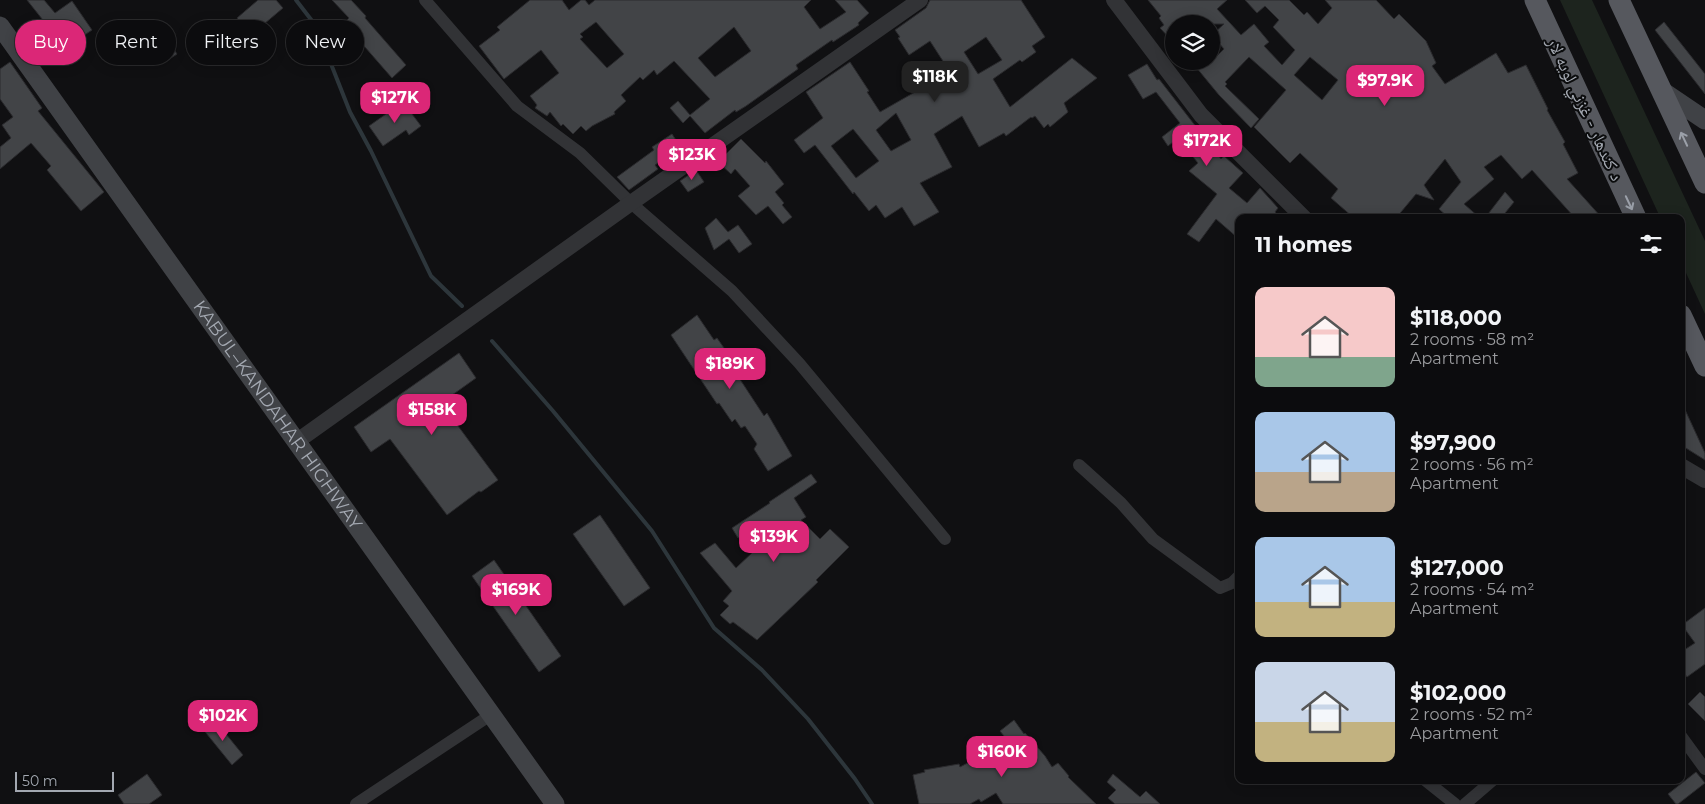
<!DOCTYPE html>
<html lang="en">
<head>
<meta charset="utf-8">
<style>
  :root { --surface:#0c0c0e; --page:#1a1a1c; --text:#f1f3f6; --muted:#9a9b9e; --line:#2c2c2e; --accent:#db2777 }
  body { margin:0; font-family:Montserrat,"Noto Naskh Arabic",sans-serif; background:var(--page); color:var(--text); height:100vh; display:flex; flex-direction:column; font-size:19px; white-space:nowrap }
  * { box-sizing:border-box; margin:0 }
  p { font-size:16px; color:var(--muted) }
  .icon { flex:none; width:28px; height:28px; fill:none; stroke:currentColor; stroke-width:2; stroke-linecap:round; stroke-linejoin:round }
  .map { position:relative; flex:1; overflow:hidden }
  .panel { position:absolute; left:1235px; top:214px; width:450px; height:570px; display:flex; flex-direction:column; background:var(--surface); border-radius:10px; box-shadow:0 2px 12px #0003,0 0 0 1px var(--line) }
  .panel>* { flex:none }
  .hud { position:absolute; left:15px; top:20px; width:475px; height:45px; display:flex; gap:10px }
  .controls { position:absolute; left:1165px; top:15px; display:grid; gap:10px }
  .controls a { display:grid; place-items:center; width:55px; height:55px; border-radius:50%; background:var(--surface); box-shadow:0 2px 12px #0003,0 0 0 1px var(--line); font-size:25px }
  .scale { position:absolute; left:15px; bottom:12px; width:99px; box-sizing:border-box; padding-left:5px; border:2px solid #a3a8b1; border-top:0; font-size:14px; line-height:18px; white-space:nowrap; color:#a3a8b1; -webkit-text-stroke:4px #0b0c0d; paint-order:stroke }
  .price { position:absolute; translate:-50% -42px; padding:0 11px; border-radius:10px; background:var(--accent); color:#fff; font-size:16px; line-height:32px; filter:drop-shadow(0 1px 2px #0008) }
  .price::after { content:''; position:absolute; left:50%; top:30px; width:15px; height:11px; margin-left:-8px; background:inherit; clip-path:polygon(0 0,100% 0,50% 100%) }
  .price.on { background:#222; color:#fff }
  ul { padding:0; list-style:none }
  li { display:flex; align-items:center; gap:15px; height:125px; padding:0 20px }
  li span { display:grid; place-items:center; flex:none; width:140px; height:100px; border-radius:10px; color:#555 }
  li>.icon { margin-inline-start:auto }
  span .icon { width:60px; height:60px; fill:#fffc; stroke-width:1 }
  li b { font-size:21px }
  h2 { display:flex; justify-content:space-between; align-items:center; height:60px; padding:0 20px; font-size:21px }
  .tag { padding:0 18px; border-radius:22px; background:var(--surface); box-shadow:0 2px 12px #0003,0 0 0 1px var(--line); font-size:18px; line-height:45px }
  .tag.on { background:var(--accent); color:#fff }
  .map>svg:first-child { display:block }
  .green { fill:#1d241e }
  .lines { fill:none; stroke-linecap:round; stroke-linejoin:round }
  .stream { stroke:#2d363b; stroke-width:4 }
  .building { fill:#424447; stroke:#2b2b2e; fill-rule:evenodd }
  .minor { stroke:#323336; stroke-width:12 }
  .tertiary { stroke:#323336; stroke-width:16 }
  .secondary { stroke:#404246; stroke-width:19 }
  .trunk { stroke:#56585e; stroke-width:21 }
  .oneway { stroke:#9ba0a9 }
  .labels { text-anchor:middle; dominant-baseline:central; stroke-width:4; stroke-linejoin:round; paint-order:stroke }
  .street-label { font-size:18px; fill:#a3a8b1; stroke:#0b0c0d }
</style>
</head>
<body>
<div class="map">
<svg width="1705" height="804" viewBox="0 0 1705 804">
  <rect width="100%" height="100%" fill="#101012"/>
  <!-- green -->
  <path class="green" d="M 1560,0 L 1592,0 L 1705,241 L 1705,314 L 1681,262 L 1681,218 L 1660,217 Z"/>
  <g class="lines">
    <!-- stream -->
    <g class="stream">
      <path d="M 296,0 L 316,26 L 350,112 L 371,151 L 431,276 L 462,306"/>
      <path d="M 492,341 L 553,411 L 652,531 L 714,628 L 762,670 L 808,719 L 855,779 L 872,804"/>
    </g>
  </g>
  <!-- building -->
  <g class="building">
    <path d="M 27,0 L 44,0 L 55,13 L 72,1 L 92,30 L 50,58 L 37,38 L 50,29 Z"/>
    <path d="M 258,0 L 276,0 L 283,8 L 251,35 L 237,18 Z"/>
    <path d="M 332,0 L 351,0 L 366,16 L 365,18 L 406,65 L 392,78 L 351,31 L 346,35 L 339,28 L 349,18 Z"/>
    <path d="M 530,0 L 562,0 L 569,10 L 581,0 L 585,0 L 589,5 L 595,0 L 811,0 L 804,7 L 820,29 L 846,12 L 835,0 L 857,0 L 869,13 L 858,23 L 859,25 L 833,42 L 832,40 L 796,65 L 798,69 L 746,106 L 736,112 L 735,110 L 705,133 L 690,116 L 683,123 L 670,108 L 678,101 L 690,115 L 710,99 L 674,61 L 657,75 L 654,70 L 643,80 L 640,77 L 621,95 L 626,101 L 614,112 L 615,114 L 592,126 L 586,131 L 581,126 L 573,134 L 563,124 L 561,126 L 550,112 L 547,116 L 535,108 L 537,105 L 530,96 L 559,73 L 541,50 L 504,79 L 479,46 L 500,30 L 497,27 ZM 596,22 L 624,54 L 607,68 L 580,39 L 583,37 L 580,34 ZM 734,27 L 751,51 L 715,77 L 698,58 Z"/>
    <path d="M 930,0 L 1021,0 L 1045,37 L 1032,46 L 1036,52 L 1022,62 L 1020,60 L 993,79 L 1010,107 L 1072,58 L 1097,78 L 1064,103 L 1068,112 L 1050,127 L 1048,124 L 1044,128 L 1035,116 L 1032,118 L 1031,117 L 1006,136 L 1004,133 L 979,147 L 962,116 L 934,134 L 952,167 L 920,183 L 939,212 L 914,226 L 902,207 L 885,218 L 876,205 L 869,211 L 854,192 L 853,194 L 815,145 L 804,153 L 794,140 L 823,118 L 806,92 L 850,62 L 869,91 L 867,92 L 880,112 L 950,72 L 930,41 L 909,55 L 898,38 L 900,37 L 895,30 L 926,8 ZM 986,37 L 1002,60 L 978,74 L 964,52 ZM 896,113 L 911,140 L 891,151 L 876,130 ZM 853,129 L 879,161 L 856,178 L 831,146 Z"/>
    <path d="M 1148,0 L 1227,0 L 1217,9 L 1241,35 L 1254,24 L 1269,42 L 1264,46 L 1282,65 L 1295,50 L 1273,27 L 1279,20 L 1265,6 L 1257,13 L 1245,0 L 1289,0 L 1304,15 L 1307,12 L 1318,24 L 1332,8 L 1325,0 L 1376,0 L 1394,19 L 1399,14 L 1426,41 L 1436,63 L 1432,66 L 1445,84 L 1496,53 L 1508,73 L 1526,65 L 1548,109 L 1547,110 L 1565,142 L 1563,144 L 1578,173 L 1567,179 L 1602,218 L 1575,218 L 1532,170 L 1522,179 L 1501,155 L 1484,167 L 1494,179 L 1464,204 L 1480,218 L 1449,218 L 1439,209 L 1461,182 L 1445,159 L 1424,185 L 1434,200 L 1416,194 L 1396,218 L 1354,218 L 1331,198 L 1338,189 L 1300,153 L 1290,163 L 1254,127 L 1286,90 L 1249,57 L 1225,82 L 1227,84 L 1225,86 L 1259,119 L 1251,128 L 1219,95 L 1191,61 L 1212,61 L 1224,49 L 1212,35 L 1224,24 L 1174,24 L 1174,43 L 1160,28 L 1164,25 L 1159,18 L 1161,16 ZM 1310,57 L 1338,80 L 1322,100 L 1294,75 Z"/>
    <path d="M 155,21 L 177,54 L 165,62 L 143,29 Z"/>
    <path d="M 1664,22 L 1705,74 L 1705,94 L 1655,30 Z"/>
    <path d="M 10,62 L 42,108 L 38,111 L 104,192 L 81,211 L 47,170 L 51,166 L 31,143 L 0,169 L 0,147 L 11,138 L 2,125 L 13,117 L 0,99 L 0,69 Z"/>
    <path d="M 1147,64 L 1157,80 L 1159,79 L 1221,159 L 1224,156 L 1243,173 L 1229,188 L 1247,203 L 1260,188 L 1278,208 L 1275,212 L 1281,218 L 1239,218 L 1239,239 L 1216,219 L 1199,242 L 1187,234 L 1217,194 L 1189,171 L 1198,163 L 1178,138 L 1168,146 L 1162,137 L 1180,123 L 1156,92 L 1143,99 L 1128,75 Z"/>
    <path d="M 403,102 L 421,126 L 409,135 L 406,130 L 383,146 L 369,126 Z"/>
    <path d="M 672,134 L 681,148 L 655,165 L 658,169 L 629,190 L 617,177 L 654,150 L 652,147 Z"/>
    <path d="M 741,139 L 765,163 L 766,161 L 784,184 L 775,192 L 784,203 L 782,205 L 792,217 L 783,224 L 768,206 L 756,215 L 738,196 L 750,186 L 735,169 L 731,174 L 718,162 Z"/>
    <path d="M 696,170 L 704,182 L 688,192 L 680,181 Z"/>
    <path d="M 1505,192 L 1514,202 L 1501,218 L 1485,218 Z"/>
    <path d="M 716,218 L 728,232 L 738,225 L 752,244 L 739,253 L 729,239 L 714,250 L 705,228 Z"/>
    <path d="M 697,315 L 714,340 L 717,338 L 731,358 L 728,361 L 764,416 L 767,413 L 792,456 L 768,471 L 754,449 L 757,444 L 745,426 L 741,428 L 735,419 L 732,422 L 719,403 L 717,404 L 671,335 Z"/>
    <path d="M 459,353 L 476,378 L 441,403 L 498,480 L 481,492 L 479,491 L 447,515 L 390,439 L 371,452 L 354,427 Z"/>
    <path d="M 1681,401 L 1705,453 L 1705,460 L 1681,445 Z"/>
    <path d="M 811,474 L 817,482 L 794,498 L 806,517 L 801,520 L 820,539 L 830,529 L 849,547 L 816,580 L 818,582 L 757,640 L 733,622 L 730,624 L 720,615 L 729,606 L 723,601 L 732,591 L 700,553 L 715,543 L 736,568 L 754,551 L 742,536 L 738,538 L 732,528 L 770,503 L 769,502 Z"/>
    <path d="M 600,515 L 650,588 L 624,606 L 573,534 Z"/>
    <path d="M 494,560 L 561,656 L 539,672 L 472,576 Z"/>
    <path d="M 1705,608 L 1705,664 L 1687,677 L 1681,669 L 1681,652 L 1695,643 L 1682,625 Z"/>
    <path d="M 1700,692 L 1705,697 L 1705,721 L 1688,704 Z"/>
    <path d="M 213,718 L 243,755 L 232,765 L 202,728 Z"/>
    <path d="M 1014,720 L 1024,734 L 1025,733 L 1045,756 L 1052,767 L 1058,763 L 1069,776 L 1068,777 L 1096,804 L 1003,804 L 996,793 L 981,802 L 979,799 L 970,804 L 919,804 L 913,775 L 925,772 L 924,770 L 959,764 L 960,767 L 977,758 L 978,759 L 1008,741 L 1000,731 Z"/>
    <path d="M 1696,772 L 1705,783 L 1678,804 L 1676,804 L 1668,794 Z"/>
    <path d="M 147,774 L 162,795 L 149,804 L 124,804 L 118,795 Z"/>
    <path d="M 1113,774 L 1140,797 L 1146,791 L 1160,804 L 1115,804 L 1108,798 L 1116,790 L 1107,782 Z"/>
  </g>
  <g class="lines">
    <!-- minor -->
    <g class="minor">
      <path d="M 425,0 L 517,106 L 580,153 L 631,203 L 732,291 L 799,363 L 945,539"/>
      <path d="M 1079,465 L 1121,503 L 1153,539 L 1220,588 L 1232,583 L 1239,576"/>
      <path d="M 1681,736 L 1705,769"/>
      <path d="M 1425,780 L 1455,804"/>
      <path d="M 356,804 L 492,714"/>
      <path d="M 1465,804 L 1493,780"/>
    </g>
    <!-- tertiary -->
    <g class="tertiary">
      <path d="M 1114,0 L 1201,115 L 1304,218"/>
      <path d="M 296,442 L 631,203 L 920,0"/>
      <path d="M 1681,466 L 1705,480"/>
    </g>
    <!-- secondary -->
    <g class="secondary">
      <path id="s1" d="M 0,26 L 555,804"/>
      <path d="M 1662,91 L 1705,120"/>
    </g>
    <!-- trunk -->
    <g class="trunk">
      <path d="M 1535,0 L 1636,218"/>
      <path d="M 1619,0 L 1705,183"/>
      <path d="M 1681,315 L 1705,366"/>
    </g>
  </g>
  <!-- one-way arrows -->
  <defs><path id="oneway-shaft" d="M-6 0H5M1.5-3L5.5 0L1.5 3" fill="none" stroke-width="1.6" stroke-linecap="round" stroke-linejoin="round" transform="scale(1.25)"/></defs>
  <g class="oneway">
    <use href="#oneway-shaft" transform="translate(1684 139) rotate(-115)"/>
    <use href="#oneway-shaft" transform="translate(1629 203) rotate(65)"/>
  </g>
  <g class="labels">
    <!-- street labels -->
    <g class="street-label">
      <text transform="translate(1585 109) rotate(65)">د کندهار - غزني لويه لار</text>
      <text stroke="none"><textPath href="#s1" startOffset="478">KABUL–KANDAHAR HIGHWAY</textPath></text>
    </g>
  </g>
</svg>
<div class="controls">
<a><svg class="icon" aria-label="layers" viewBox="0 0 24 24"><path d="M12 4l9 5-9 5-9-5zM3 14l9 5 9-5"/></svg></a>
</div>
<div class="scale">50 m</div>
<b class="price on" style="left:935px;top:103px">$118K</b>
<b class="price" style="left:1385px;top:107px">$97.9K</b>
<b class="price" style="left:395px;top:124px">$127K</b>
<b class="price" style="left:1207px;top:167px">$172K</b>
<b class="price" style="left:692px;top:181px">$123K</b>
<b class="price" style="left:730px;top:390px">$189K</b>
<b class="price" style="left:432px;top:436px">$158K</b>
<b class="price" style="left:774px;top:563px">$139K</b>
<b class="price" style="left:516px;top:616px">$169K</b>
<b class="price" style="left:223px;top:742px">$102K</b>
<b class="price" style="left:1002px;top:778px">$160K</b>
<div class="hud">
<a class="tag on">Buy</a>
<a class="tag">Rent</a>
<a class="tag">Filters</a>
<a class="tag">New</a>
</div>
<section class="panel">
<h2>11 homes<svg class="icon" aria-label="filters" viewBox="0 0 24 24"><path d="M4 7h16M4 17h16"/><circle cx="9" cy="7" r="2"/><circle cx="15" cy="17" r="2"/></svg></h2>
<ul>
<li><span style="background:linear-gradient(#f6c9c9 70%,#7fa58c 0)"><svg class="icon" aria-label="home" viewBox="0 0 24 24"><path d="M3 11l9-7 9 7M6 9v11h12V9"/></svg></span><div><b>$118,000</b><p>2 rooms · 58 m²</p><p>Apartment</p></div></li>
<li><span style="background:linear-gradient(#a9c7e8 60%,#b9a48a 0)"><svg class="icon" aria-label="home" viewBox="0 0 24 24"><path d="M3 11l9-7 9 7M6 9v11h12V9"/></svg></span><div><b>$97,900</b><p>2 rooms · 56 m²</p><p>Apartment</p></div></li>
<li><span style="background:linear-gradient(#a9c7e8 65%,#c2b280 0)"><svg class="icon" aria-label="home" viewBox="0 0 24 24"><path d="M3 11l9-7 9 7M6 9v11h12V9"/></svg></span><div><b>$127,000</b><p>2 rooms · 54 m²</p><p>Apartment</p></div></li>
<li><span style="background:linear-gradient(#c9d6e8 60%,#c2b280 0)"><svg class="icon" aria-label="home" viewBox="0 0 24 24"><path d="M3 11l9-7 9 7M6 9v11h12V9"/></svg></span><div><b>$102,000</b><p>2 rooms · 52 m²</p><p>Apartment</p></div></li>
</ul>
</section>
</div>
</body>
</html>
